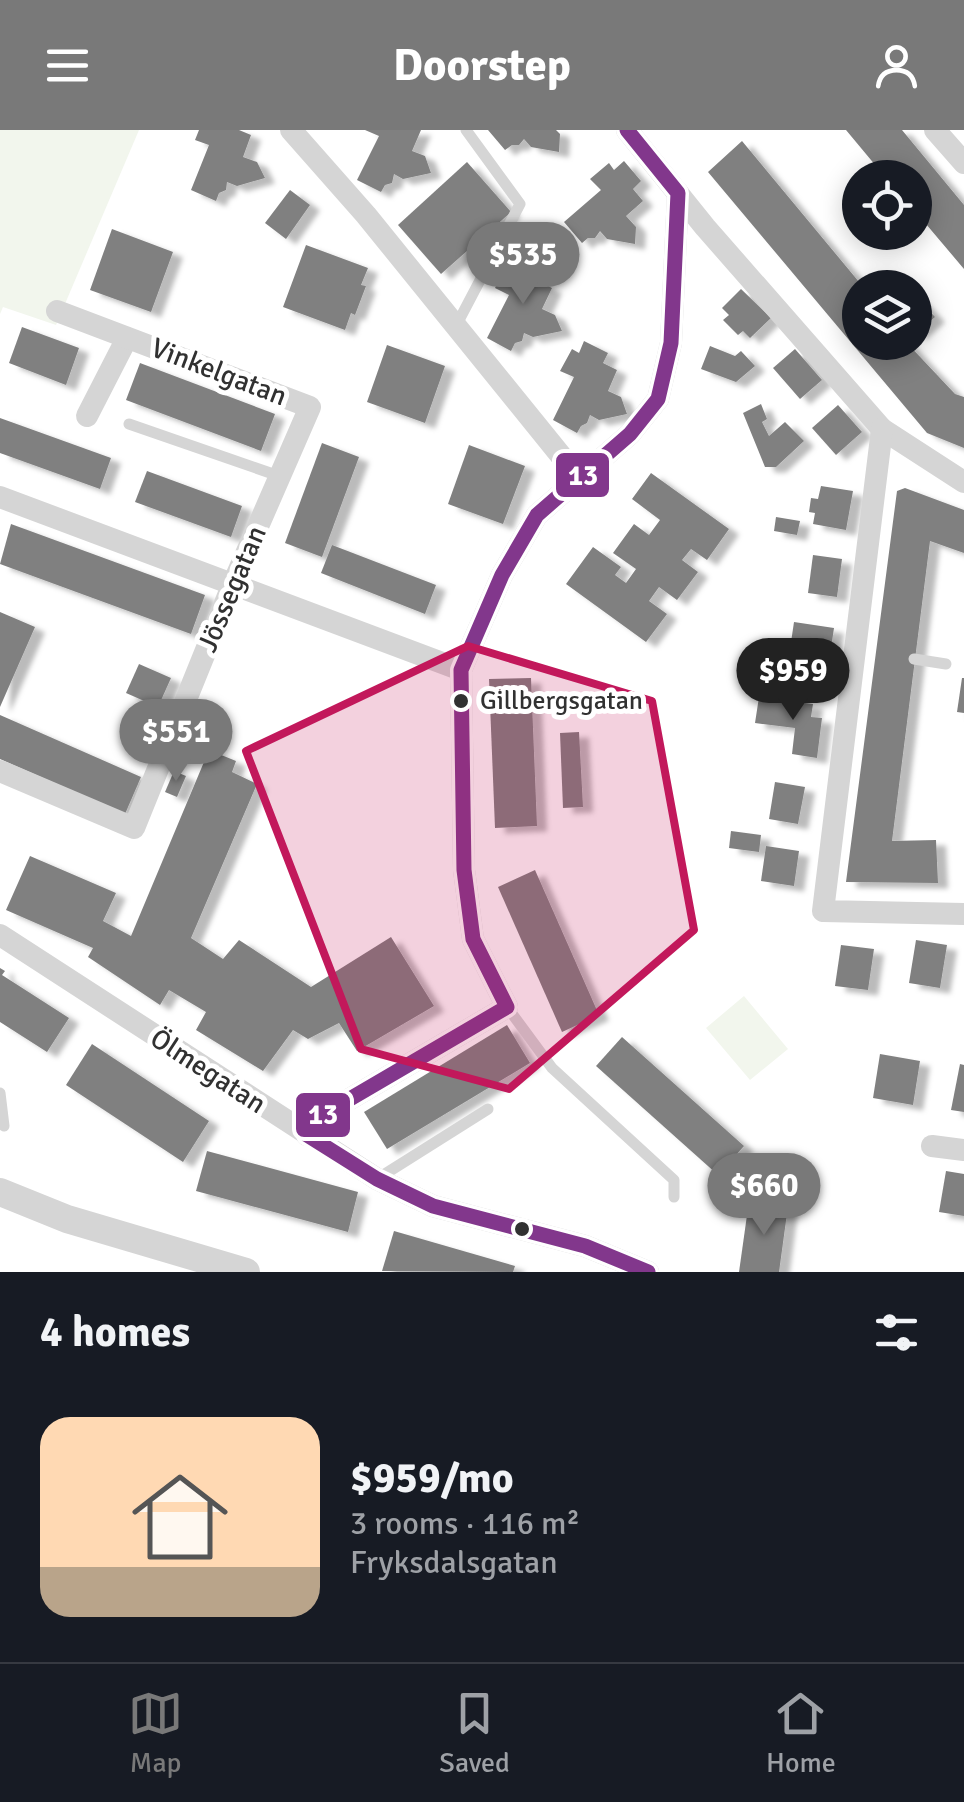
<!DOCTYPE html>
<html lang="en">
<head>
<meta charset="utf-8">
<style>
  :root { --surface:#171b24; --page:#242831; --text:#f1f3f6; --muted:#9ea1a6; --line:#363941; --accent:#797979 }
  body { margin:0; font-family:Signika,sans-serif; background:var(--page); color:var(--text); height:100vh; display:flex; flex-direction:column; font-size:38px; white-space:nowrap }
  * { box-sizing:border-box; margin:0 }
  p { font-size:32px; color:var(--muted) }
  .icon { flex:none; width:55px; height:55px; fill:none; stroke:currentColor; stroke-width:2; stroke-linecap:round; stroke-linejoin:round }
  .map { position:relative; height:1142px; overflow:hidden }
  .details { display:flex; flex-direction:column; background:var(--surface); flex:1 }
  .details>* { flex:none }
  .tools { position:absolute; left:842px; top:30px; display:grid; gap:20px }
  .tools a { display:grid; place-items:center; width:90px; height:90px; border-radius:50%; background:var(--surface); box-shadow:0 5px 25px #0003; font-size:50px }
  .price { position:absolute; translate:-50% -85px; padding:0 22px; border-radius:35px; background:var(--accent); color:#fff; font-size:32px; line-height:65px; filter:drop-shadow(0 2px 5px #0008) }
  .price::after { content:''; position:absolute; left:50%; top:60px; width:30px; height:22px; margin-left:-15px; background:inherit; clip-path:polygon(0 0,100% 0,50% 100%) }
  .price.on { background:#222; color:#fff }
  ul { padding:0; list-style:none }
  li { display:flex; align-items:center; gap:30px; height:250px; padding:0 40px }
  li span { display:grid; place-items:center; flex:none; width:280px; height:200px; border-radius:30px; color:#555 }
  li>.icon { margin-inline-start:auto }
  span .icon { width:120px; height:120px; fill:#fffc; stroke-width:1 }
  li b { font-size:42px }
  h2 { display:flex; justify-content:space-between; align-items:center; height:120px; padding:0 40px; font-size:42px }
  header { display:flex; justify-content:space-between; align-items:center; height:130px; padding:0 40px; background:var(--accent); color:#fff; font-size:45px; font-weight:700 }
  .tab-bar { display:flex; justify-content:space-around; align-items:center; height:140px; border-top:2px solid var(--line); background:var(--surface); font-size:28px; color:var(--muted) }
  .tab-bar a { display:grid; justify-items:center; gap:5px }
  .tab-bar .on { color:var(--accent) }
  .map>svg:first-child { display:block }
  .green { fill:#f2f6ed }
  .building { fill:#808080; filter:url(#shadow) }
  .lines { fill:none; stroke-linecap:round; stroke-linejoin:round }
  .service { stroke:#d5d5d5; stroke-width:11 }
  .minor { stroke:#d5d5d5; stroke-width:22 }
  .tertiary { stroke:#d5d5d5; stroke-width:28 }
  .bus-1-casing { stroke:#fff; stroke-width:22 }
  .bus-1 { stroke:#82378c; stroke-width:15 }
  .marked { fill:#c2185b; fill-opacity:0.2; stroke:#c2185b; stroke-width:8; stroke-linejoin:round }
  .bus-dot { fill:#313131; stroke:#fff; stroke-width:4 }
  .labels { text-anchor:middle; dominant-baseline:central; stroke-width:10; stroke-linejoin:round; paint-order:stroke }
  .bus-label { font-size:26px; fill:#313131; stroke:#fff; text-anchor:start }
  .street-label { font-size:28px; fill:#313131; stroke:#fff }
  .line-badge { stroke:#fff; stroke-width:4 }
  .badge-label { font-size:28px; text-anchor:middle; font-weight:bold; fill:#fff }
</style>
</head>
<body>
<header><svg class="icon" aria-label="menu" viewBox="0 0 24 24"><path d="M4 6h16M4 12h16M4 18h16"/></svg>Doorstep<svg class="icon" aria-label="person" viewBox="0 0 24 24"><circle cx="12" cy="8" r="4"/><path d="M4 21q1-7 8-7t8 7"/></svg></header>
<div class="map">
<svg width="964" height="1142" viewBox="0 0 964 1142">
  <defs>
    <filter id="shadow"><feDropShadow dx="10" dy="5.5" stdDeviation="2.5" flood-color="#0004"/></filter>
  </defs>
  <rect width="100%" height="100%" fill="#fff"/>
  <!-- green -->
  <g class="green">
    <path d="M 0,0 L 139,0 L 56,195 L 3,177 L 0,184 Z"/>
    <path d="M 744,866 L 788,919 L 750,950 L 706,898 Z"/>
  </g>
  <!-- building -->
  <g class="building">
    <path d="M 199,0 L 239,0 L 251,5 L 243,27 L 257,32 L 265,48 L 237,56 L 227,52 L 226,60 L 219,63 L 216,71 L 191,60 L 209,15 L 195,10 Z"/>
    <path d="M 365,0 L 421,0 L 412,21 L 425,26 L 431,43 L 403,49 L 394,44 L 392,53 L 385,55 L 381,62 L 357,50 L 379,6 Z"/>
    <path d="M 488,0 L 556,0 L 560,4 L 559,22 L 531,17 L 524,9 L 519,15 L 512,15 L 505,20 Z"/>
    <path d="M 846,0 L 902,0 L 964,75 L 964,139 L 915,81 L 915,48 L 886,48 Z"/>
    <path d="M 742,11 L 864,158 L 860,158 L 860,212 L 906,212 L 955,264 L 964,267 L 964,318 L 927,303 L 708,42 Z"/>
    <path d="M 624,31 L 641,51 L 633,59 L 643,71 L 626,86 L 636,97 L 635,114 L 607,109 L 600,101 L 595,108 L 588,108 L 582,113 L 564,92 L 601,60 L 590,49 L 609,33 L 614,40 Z"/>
    <path d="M 467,32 L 511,82 L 441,144 L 398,95 Z"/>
    <path d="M 290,60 L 310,75 L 286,109 L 265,93 Z"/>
    <path d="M 112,99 L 173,122 L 151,182 L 90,160 Z"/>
    <path d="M 306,115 L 368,138 L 361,155 L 366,156 L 355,185 L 351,183 L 345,200 L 283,177 Z"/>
    <path d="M 519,128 L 543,140 L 538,151 L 552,158 L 542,179 L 555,185 L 562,201 L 533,207 L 524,203 L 522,211 L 515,213 L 511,221 L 487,208 L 509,165 L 495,158 L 506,136 L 514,141 Z"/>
    <path d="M 896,143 L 909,158 L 880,158 Z"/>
    <path d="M 741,159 L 771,188 L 750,208 L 743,201 L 738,205 L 723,190 L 729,185 L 722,178 Z"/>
    <path d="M 915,165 L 935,187 L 915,205 Z"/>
    <path d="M 22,197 L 79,218 L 66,255 L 9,233 Z"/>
    <path d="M 584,211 L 608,223 L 603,233 L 617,240 L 608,261 L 621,267 L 627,284 L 599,290 L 590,285 L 587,293 L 581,296 L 577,303 L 553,290 L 574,247 L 560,241 L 572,219 L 579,223 Z"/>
    <path d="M 387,215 L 445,236 L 425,293 L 367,272 Z"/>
    <path d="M 710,216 L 735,226 L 741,221 L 755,236 L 736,252 L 701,239 Z"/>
    <path d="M 795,219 L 822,250 L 800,269 L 773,238 Z"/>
    <path d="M 140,233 L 275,284 L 261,321 L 126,270 Z"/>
    <path d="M 761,274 L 767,289 L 762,292 L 769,306 L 785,292 L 804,311 L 776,337 L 765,337 L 743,283 Z"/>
    <path d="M 838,275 L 862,302 L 836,325 L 812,298 Z"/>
    <path d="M 0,288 L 111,328 L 100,359 L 0,323 Z"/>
    <path d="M 322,313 L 359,327 L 322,427 L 285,413 Z"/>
    <path d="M 469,315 L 525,336 L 503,394 L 448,374 Z"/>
    <path d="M 147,341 L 242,376 L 231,407 L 135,372 Z"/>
    <path d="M 651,343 L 729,399 L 707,430 L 691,419 L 682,430 L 698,442 L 677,470 L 659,457 L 649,471 L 667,484 L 646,512 L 566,454 L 593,417 L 621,437 L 615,445 L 626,453 L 636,439 L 613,423 L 634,394 L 649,405 L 660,390 L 632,369 Z"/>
    <path d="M 821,356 L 853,361 L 846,400 L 813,394 L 815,383 L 809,382 L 811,368 L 818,369 Z"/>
    <path d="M 905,358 L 964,380 L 964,423 L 930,411 L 892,711 L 936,710 L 938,753 L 846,752 L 897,361 Z"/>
    <path d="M 776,387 L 800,391 L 797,405 L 774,401 Z"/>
    <path d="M 11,394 L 205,465 L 191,504 L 0,434 Z"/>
    <path d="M 332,415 L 436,455 L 425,484 L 321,443 Z"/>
    <path d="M 813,425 L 842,429 L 837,467 L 808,463 Z"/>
    <path d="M 0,482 L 35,497 L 0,577 Z"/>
    <path d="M 794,492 L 834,498 L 826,551 L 786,546 Z"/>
    <path d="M 139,534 L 171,548 L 158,577 L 126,563 Z"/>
    <path d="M 531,548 L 537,696 L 495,698 L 489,549 Z"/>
    <path d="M 962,548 L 964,548 L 964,583 L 957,582 Z"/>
    <path d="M 759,567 L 813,574 L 811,587 L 822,588 L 817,628 L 792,624 L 795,598 L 755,593 Z"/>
    <path d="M 0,585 L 141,647 L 125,684 L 0,629 Z"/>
    <path d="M 579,602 L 583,677 L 563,678 L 560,603 Z"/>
    <path d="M 209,620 L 236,631 L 232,642 L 257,654 L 191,808 L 223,829 L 239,810 L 311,857 L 391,807 L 434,876 L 357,921 L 339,893 L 308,909 L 293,900 L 263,941 L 196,900 L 206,882 L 169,860 L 160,875 L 88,827 L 93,818 L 6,780 L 30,726 L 116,763 L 103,791 L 131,806 Z"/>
    <path d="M 174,641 L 186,646 L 177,667 L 165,662 Z"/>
    <path d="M 775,652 L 805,657 L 798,694 L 769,689 Z"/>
    <path d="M 731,701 L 761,705 L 759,722 L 729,718 Z"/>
    <path d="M 766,716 L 799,721 L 794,756 L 761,751 Z"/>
    <path d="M 535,740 L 599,885 L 562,902 L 498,757 Z"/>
    <path d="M 916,810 L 947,815 L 940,858 L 909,853 Z"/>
    <path d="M 841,815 L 874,819 L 868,860 L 835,856 Z"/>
    <path d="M 0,838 L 5,841 L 2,845 L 69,888 L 47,922 L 0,892 Z"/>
    <path d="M 507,895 L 530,933 L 387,1019 L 364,982 Z"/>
    <path d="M 622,907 L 744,1016 L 718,1045 L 596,936 Z"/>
    <path d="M 92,914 L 209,991 L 183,1032 L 66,955 Z"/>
    <path d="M 880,924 L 920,931 L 913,975 L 873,968 Z"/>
    <path d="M 960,934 L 964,935 L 964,982 L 951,980 Z"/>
    <path d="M 207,1021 L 358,1062 L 348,1102 L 196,1061 Z"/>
    <path d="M 946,1041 L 964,1044 L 964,1086 L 939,1082 Z"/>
    <path d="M 749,1071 L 788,1076 L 779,1142 L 739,1142 Z"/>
    <path d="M 394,1101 L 515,1136 L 513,1142 L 382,1141 Z"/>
  </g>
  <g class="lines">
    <!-- service -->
    <g class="service">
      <path d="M 456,196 L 520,74 L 466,0"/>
      <path d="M 129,294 L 279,346"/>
      <path d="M 914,529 L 946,534"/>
      <path d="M 507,877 L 552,938 L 674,1050 L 674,1067"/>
      <path d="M 0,963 L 4,996"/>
      <path d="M 377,1049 L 488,979"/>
    </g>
    <!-- minor -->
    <g class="minor">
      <path d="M 291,0 L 366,85 L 579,348"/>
      <path d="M 627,0 L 705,97 L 882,299 L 964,352"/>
      <path d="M 935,0 L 964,33"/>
      <path d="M 87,286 L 127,208"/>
      <path d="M 882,299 L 823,781 L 964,784"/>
      <path d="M 0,367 L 461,540"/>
      <path d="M 0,641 L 134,698 L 232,456 L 310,277 L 57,181"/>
      <path d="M 0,805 L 377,1049 L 433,1076 L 585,1116 L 648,1142"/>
      <path d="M 307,1005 L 319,987 L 507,877 L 473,809 L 464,740 L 461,540 L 502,445 L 537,385 L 630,304 L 658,269 L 671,213 L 678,63"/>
      <path d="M 932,1016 L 964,1020"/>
    </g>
    <!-- tertiary -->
    <path class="tertiary" d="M 0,1062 L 67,1089 L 246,1142"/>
    <defs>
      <path id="bus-1" d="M 627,0 L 678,63 L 671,213 L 658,269 L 630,304 L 537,385 L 502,445 L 461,540 L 464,740 L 473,809 L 507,877 L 319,987 L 307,1005 L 377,1049 L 433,1076 L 585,1116 L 648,1142"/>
    </defs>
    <!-- bus-1 casing -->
    <use href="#bus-1" class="bus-1-casing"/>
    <!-- bus-1 -->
    <use href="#bus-1" class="bus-1"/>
  </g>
  <!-- marked area -->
  <path class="marked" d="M 468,516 L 652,571 L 694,800 L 509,959 L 361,919 L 246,621 Z"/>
  <!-- markers -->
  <g class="bus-dot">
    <circle cx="461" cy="571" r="9"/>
    <circle cx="522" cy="1099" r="9"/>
  </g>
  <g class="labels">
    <!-- bus labels -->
    <g class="bus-label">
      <text x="480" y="571">Gillbergsgatan</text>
    </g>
    <!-- street labels -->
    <g class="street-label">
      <text transform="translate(219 242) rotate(21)">Vinkelgatan</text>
      <text transform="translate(232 459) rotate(-67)">Jössegatan</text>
      <text transform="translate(208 941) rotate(33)">Ölmegatan</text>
    </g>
  </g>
  <g class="line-badge">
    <rect x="554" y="321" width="57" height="48" rx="10" fill="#82378c"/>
    <rect x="294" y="961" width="58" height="48" rx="10" fill="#82378c"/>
  </g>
  <g class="badge-label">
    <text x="583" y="355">13</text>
    <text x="323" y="994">13</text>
  </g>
</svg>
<div class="tools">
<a><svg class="icon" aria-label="locate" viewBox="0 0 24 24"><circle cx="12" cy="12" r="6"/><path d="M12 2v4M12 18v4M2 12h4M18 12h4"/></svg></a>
<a><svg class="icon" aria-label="layers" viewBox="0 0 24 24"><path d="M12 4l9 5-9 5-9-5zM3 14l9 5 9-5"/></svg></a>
</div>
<b class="price" style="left:523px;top:177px">$535</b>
<b class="price on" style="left:793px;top:593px">$959</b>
<b class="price" style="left:176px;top:654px">$551</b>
<b class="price" style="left:764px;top:1108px">$660</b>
</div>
<section class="details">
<h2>4 homes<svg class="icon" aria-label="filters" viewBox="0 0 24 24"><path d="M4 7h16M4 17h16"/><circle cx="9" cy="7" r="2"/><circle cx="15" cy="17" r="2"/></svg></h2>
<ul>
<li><span style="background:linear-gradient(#ffd9b3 75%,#b9a48a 0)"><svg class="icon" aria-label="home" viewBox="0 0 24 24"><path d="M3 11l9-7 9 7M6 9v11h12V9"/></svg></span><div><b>$959/mo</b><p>3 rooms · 116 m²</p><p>Fryksdalsgatan</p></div></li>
</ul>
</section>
<nav class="tab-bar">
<a class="on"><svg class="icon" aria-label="map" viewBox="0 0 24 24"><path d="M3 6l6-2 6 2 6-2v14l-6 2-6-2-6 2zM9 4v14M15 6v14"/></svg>Map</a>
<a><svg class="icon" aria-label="saved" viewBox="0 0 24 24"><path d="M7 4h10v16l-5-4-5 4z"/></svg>Saved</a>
<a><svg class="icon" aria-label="home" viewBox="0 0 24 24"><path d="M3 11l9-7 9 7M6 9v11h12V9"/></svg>Home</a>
</nav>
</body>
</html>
